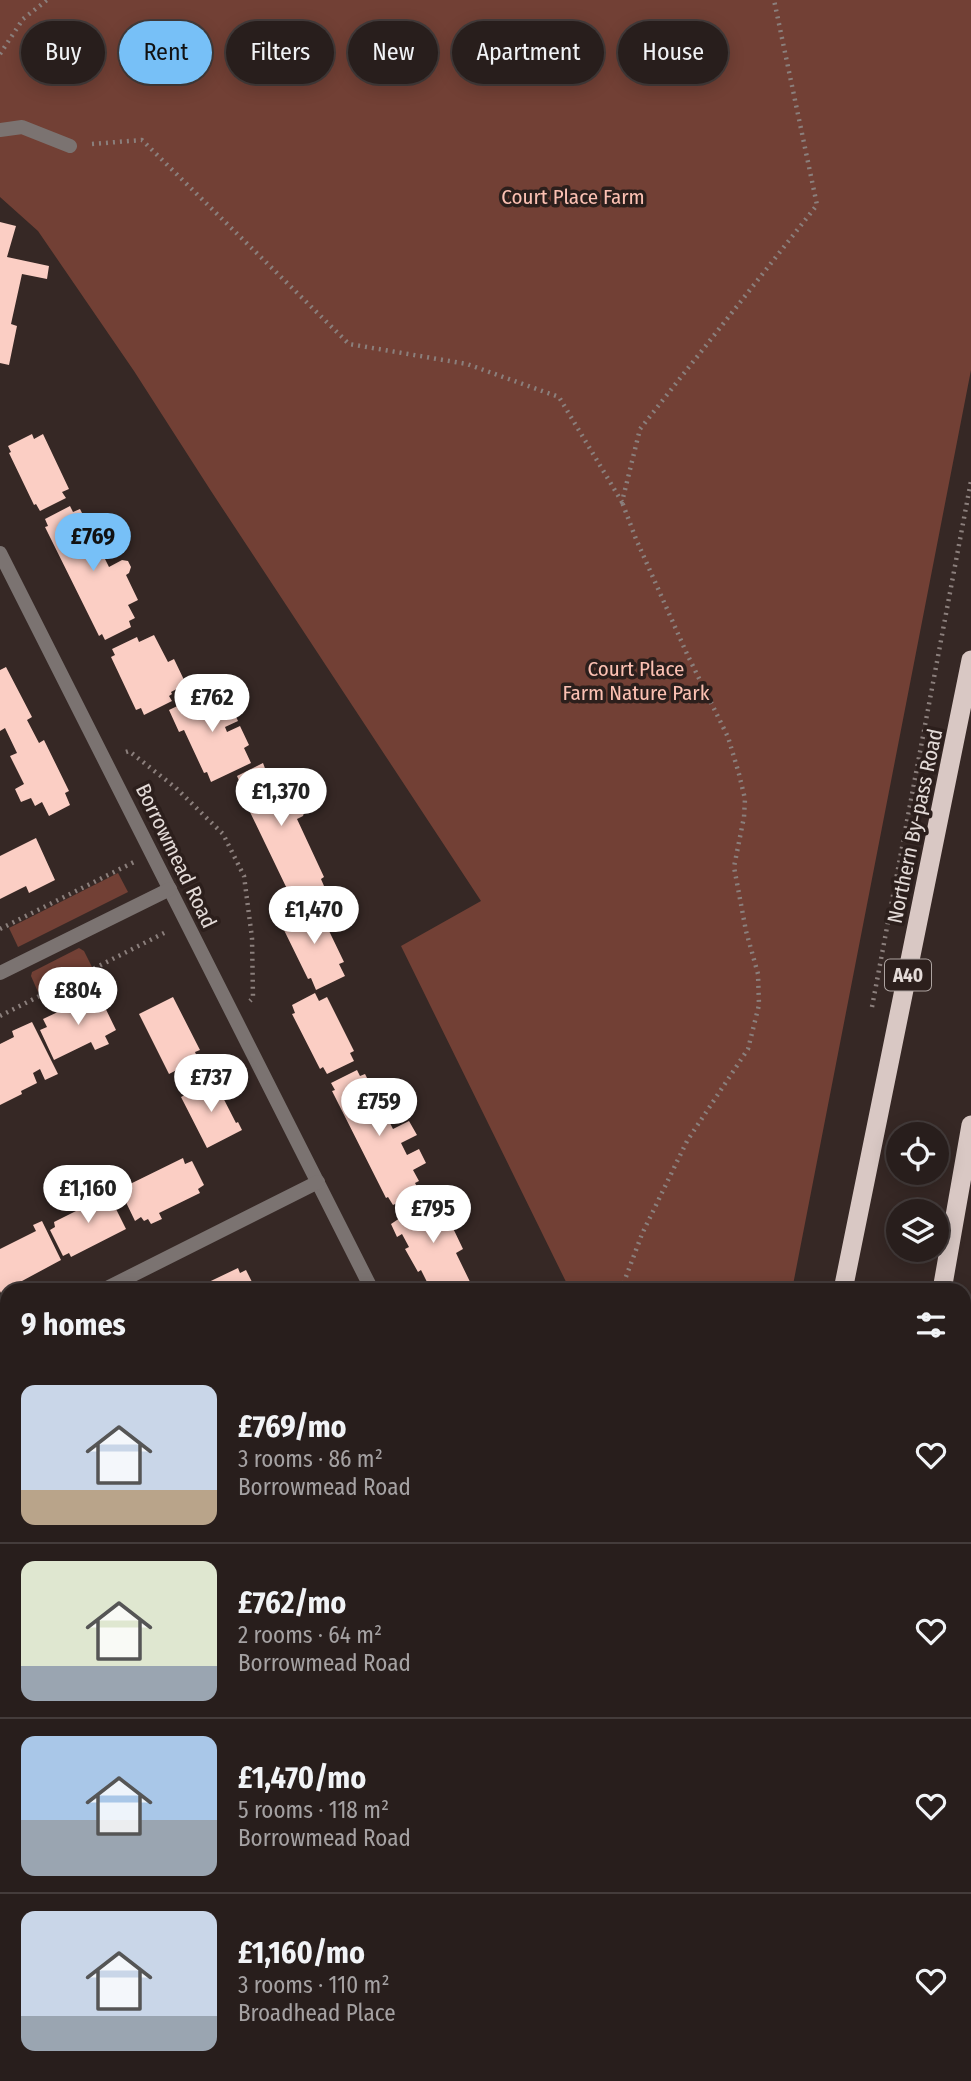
<!DOCTYPE html>
<html lang="en">
<head>
<meta charset="utf-8">
<style>
  :root { --surface:#281e1c; --page:#302725; --text:#f1f3f6; --muted:#a5a2a3; --line:#443c3b; --accent:#77c0f7 }
  body { margin:0; font-family:"Fira Sans Condensed",sans-serif; background:var(--page); color:var(--text); height:100vh; display:flex; flex-direction:column; font-size:26px; white-space:nowrap }
  * { box-sizing:border-box; margin:0 }
  p { font-size:23px; color:var(--muted) }
  .icon { flex:none; width:38px; height:38px; fill:none; stroke:currentColor; stroke-width:2; stroke-linecap:round; stroke-linejoin:round }
  .map { position:relative; flex:1; overflow:hidden }
  .drawer { position:absolute; left:0px; top:1283px; width:971px; height:800px; display:flex; flex-direction:column; background:var(--surface); border-radius:21px 21px 0 0; box-shadow:0 4px 18px #0003,0 0 0 2px var(--line) }
  .drawer>* { flex:none }
  .guide { position:absolute; left:21px; top:21px; width:929px; height:63px; display:flex; gap:14px }
  .controls { position:absolute; left:886px; top:1122px; display:grid; gap:14px }
  .controls a { display:grid; place-items:center; width:63px; height:63px; border-radius:50%; background:var(--surface); box-shadow:0 4px 18px #0003,0 0 0 2px var(--line); font-size:35px }
  .price { position:absolute; translate:-50% -60px; padding:0 16px; border-radius:24px; background:#fff; color:#222; font-size:23px; line-height:46px; filter:drop-shadow(0 2px 4px #0008) }
  .price::after { content:''; position:absolute; left:50%; top:42px; width:21px; height:16px; margin-left:-10px; background:inherit; clip-path:polygon(0 0,100% 0,50% 100%) }
  .price.current { background:var(--accent); color:#111 }
  ul { padding:0; list-style:none }
  li { display:flex; align-items:center; gap:21px; height:175px; padding:0 21px }
  li+li { border-top:2px solid var(--line) }
  li span { display:grid; place-items:center; flex:none; width:196px; height:140px; border-radius:14px; color:#555 }
  li>.icon { margin-inline-start:auto }
  span .icon { width:84px; height:84px; fill:#fffc; stroke-width:1 }
  li b { font-size:30px }
  h2 { display:flex; justify-content:space-between; align-items:center; height:84px; padding:0 21px; font-size:30px }
  .tag { padding:0 24px; border-radius:32px; background:var(--surface); box-shadow:0 4px 18px #0003,0 0 0 2px var(--line); font-size:24px; line-height:63px }
  .tag.current { background:var(--accent); color:#111 }
  .map>svg:first-child { display:block }
  .green { fill:#724035 }
  .lines { fill:none; stroke-linecap:round; stroke-linejoin:round }
  .stream { stroke:#a86658; stroke-width:10 }
  .building { fill:#fbcec4 }
  .path { stroke:#8b7f7c; stroke-width:4.5; stroke-dasharray:2 5; stroke-linecap:butt }
  .service { stroke:#7b7371; stroke-width:14 }
  .minor { stroke:#7b7371; stroke-width:14 }
  .trunk { stroke:#d9c8c4; stroke-width:19 }
  .labels { text-anchor:middle; dominant-baseline:central; stroke-width:7; stroke-linejoin:round; paint-order:stroke }
  .shield { fill:#2c1f1c; stroke:#ada3a0; stroke-width:2 }
  .shield-label { font-size:19px; font-weight:bold; fill:#e4dbd8 }
  .park-label { font-size:21px; fill:#fcc1b3; stroke:#2c1f1c }
  .street-label { font-size:21px; fill:#e4dbd8; stroke:#2c1f1c }
</style>
</head>
<body>
<div class="map">
<svg width="971" height="2081" viewBox="0 0 971 2081">
  <rect width="100%" height="100%" fill="#362825"/>
  <!-- green -->
  <g class="green">
    <path d="M 0,0 L 971,0 L 971,370 L 792,1290 L 570,1290 L 401,946 L 481,901 L 211,491 L 134,371 L 38,231 L 0,197 Z"/>
    <path d="M 118,873 L 128,892 L 18,947 L 9,928 Z"/>
    <path d="M 79,948 L 84,951 L 92,967 L 38,992 L 31,976 L 32,972 Z"/>
    <path d="M 964,1748 L 971,1760 L 971,2081 L 838,2081 L 839,2076 L 964,2076 Z"/>
    <path d="M 482,2076 L 647,2076 L 646,2081 L 481,2081 Z"/>
  </g>
  <g class="lines">
    <!-- stream -->
    <g class="stream">
      <path d="M 964,1637 L 971,1603"/>
      <path d="M 964,1686 L 971,1699"/>
    </g>
  </g>
  <!-- building -->
  <g class="building">
    <path d="M 0,222 L 16,226 L 7,257 L 49,266 L 47,279 L 22,274 L 11,324 L 17,326 L 9,365 L 0,363 Z"/>
    <path d="M 32,434 L 34,439 L 43,434 L 69,489 L 62,492 L 66,498 L 40,511 L 36,504 L 34,505 L 9,453 L 11,452 L 8,446 Z"/>
    <path d="M 70,506 L 73,512 L 80,509 L 109,567 L 122,560 L 128,561 L 131,567 L 129,573 L 126,575 L 138,600 L 128,605 L 135,618 L 129,621 L 131,627 L 105,640 L 102,634 L 99,636 L 45,527 L 48,526 L 45,519 Z"/>
    <path d="M 154,635 L 168,662 L 174,659 L 186,684 L 171,692 L 172,694 L 169,696 L 172,701 L 144,715 L 141,708 L 136,710 L 111,657 L 115,655 L 112,649 L 137,637 L 139,642 Z"/>
    <path d="M 6,667 L 32,717 L 27,720 L 39,743 L 44,740 L 69,791 L 65,793 L 70,805 L 49,816 L 42,802 L 35,806 L 31,798 L 21,802 L 15,789 L 24,784 L 10,756 L 17,753 L 5,728 L 0,731 L 0,670 Z"/>
    <path d="M 219,686 L 228,704 L 216,709 L 219,715 L 232,708 L 238,721 L 225,727 L 227,732 L 240,726 L 249,745 L 244,748 L 251,763 L 211,782 L 207,772 L 204,773 L 184,730 L 179,732 L 169,710 Z"/>
    <path d="M 263,763 L 266,771 L 272,768 L 277,778 L 290,772 L 296,786 L 283,792 L 290,805 L 295,802 L 303,804 L 305,810 L 303,816 L 297,819 L 324,877 L 321,879 L 324,886 L 297,899 L 294,891 L 289,893 L 237,785 L 240,783 L 237,776 Z"/>
    <path d="M 36,838 L 55,880 L 29,893 L 26,886 L 0,899 L 0,856 Z"/>
    <path d="M 309,904 L 312,911 L 318,908 L 344,962 L 339,964 L 345,976 L 316,990 L 311,978 L 308,979 L 282,926 L 285,924 L 282,918 Z"/>
    <path d="M 98,993 L 116,1030 L 105,1036 L 109,1044 L 95,1050 L 91,1042 L 54,1060 L 40,1030 L 47,1027 L 43,1019 Z"/>
    <path d="M 315,993 L 319,1001 L 327,997 L 354,1051 L 350,1053 L 354,1061 L 327,1074 L 323,1067 L 320,1069 L 292,1014 L 295,1013 L 292,1005 Z"/>
    <path d="M 173,997 L 200,1050 L 195,1052 L 198,1059 L 169,1074 L 139,1014 Z"/>
    <path d="M 32,1022 L 58,1074 L 45,1080 L 40,1069 L 33,1073 L 37,1083 L 21,1091 L 22,1094 L 0,1105 L 0,1044 L 14,1037 L 12,1031 Z"/>
    <path d="M 357,1070 L 360,1076 L 365,1074 L 393,1129 L 409,1121 L 417,1135 L 401,1143 L 407,1155 L 419,1149 L 426,1163 L 413,1170 L 419,1181 L 415,1183 L 420,1192 L 393,1205 L 388,1197 L 386,1198 L 332,1091 L 335,1090 L 331,1083 Z"/>
    <path d="M 214,1080 L 236,1123 L 238,1122 L 242,1130 L 207,1148 L 181,1097 Z"/>
    <path d="M 183,1158 L 185,1164 L 192,1161 L 204,1185 L 198,1189 L 200,1193 L 159,1213 L 162,1219 L 151,1224 L 148,1219 L 144,1221 L 141,1217 L 135,1221 L 122,1194 L 129,1191 L 126,1186 Z"/>
    <path d="M 104,1191 L 106,1196 L 109,1195 L 126,1229 L 71,1257 L 69,1253 L 63,1256 L 50,1230 L 55,1227 L 54,1222 L 82,1208 L 79,1203 Z"/>
    <path d="M 424,1198 L 428,1204 L 439,1199 L 463,1249 L 456,1253 L 474,1290 L 431,1290 L 421,1270 L 418,1272 L 405,1249 L 409,1247 L 402,1234 L 397,1237 L 391,1224 L 400,1218 L 397,1212 Z"/>
    <path d="M 42,1221 L 61,1260 L 9,1288 L 10,1290 L 7,1290 L 7,1296 L 3,1297 L 0,1291 L 0,1249 L 36,1231 L 33,1225 Z"/>
    <path d="M 238,1268 L 240,1273 L 246,1270 L 256,1290 L 192,1290 Z"/>
    <path d="M 5,1381 L 7,1382 L 7,1478 L 0,1495 L 0,1394 Z"/>
    <path d="M 0,1496 L 7,1498 L 7,1516 L 0,1514 Z"/>
    <path d="M 0,1650 L 7,1652 L 7,1693 L 2,1724 L 0,1724 Z"/>
    <path d="M 0,1788 L 7,1790 L 4,1807 L 0,1806 Z"/>
    <path d="M 0,1884 L 7,1885 L 4,1903 L 7,1904 L 7,1921 L 1,1953 Z"/>
    <path d="M 136,2076 L 181,2076 L 190,2077 L 189,2081 L 135,2081 Z"/>
    <path d="M 226,2076 L 276,2076 L 300,2080 L 225,2081 Z"/>
    <path d="M 368,2076 L 405,2076 L 405,2081 L 367,2081 Z"/>
  </g>
  <g class="lines">
    <!-- path -->
    <g class="path">
      <path d="M 0,54 L 23,19 L 47,0"/>
      <path d="M 92,144 L 142,140 L 349,344 L 467,364 L 559,397 L 622,502 L 640,429 L 817,205 L 774,0"/>
      <path d="M 126,752 L 129,751 L 176,788 L 223,834 L 244,876 L 252,938 L 253,998 L 250,1001"/>
      <path d="M 0,929 L 134,862"/>
      <path d="M 872,1007 L 971,481"/>
      <path d="M 0,1016 L 168,931"/>
      <path d="M 621,1290 L 642,1234 L 687,1141 L 748,1049 L 759,1005 L 758,974 L 746,931 L 734,867 L 744,817 L 745,799 L 739,774 L 728,737 L 687,654 L 636,539 L 622,502"/>
      <path d="M 0,1557 L 7,1558"/>
      <path d="M 0,1634 L 7,1636"/>
      <path d="M 3,2081 L 7,2057"/>
      <path d="M 116,2081 L 117,2076"/>
      <path d="M 663,2081 L 665,2076"/>
    </g>
    <!-- service -->
    <path class="service" d="M 0,130 L 22,127 L 70,146"/>
    <!-- minor -->
    <g class="minor">
      <path d="M 0,553 L 372,1290"/>
      <path d="M 0,973 L 170,889"/>
      <path d="M 103,1290 L 318,1182"/>
      <path d="M 0,1341 L 7,1338"/>
      <path d="M 0,1595 L 7,1596"/>
      <path d="M 458,2081 L 459,2076"/>
    </g>
    <!-- trunk -->
    <g class="trunk">
      <path d="M 843,1290 L 971,660"/>
      <path d="M 942,1290 L 971,1125"/>
      <path d="M 700,2081 L 701,2076"/>
      <path d="M 810,2081 L 811,2076"/>
    </g>
  </g>
  <g class="labels">
    <!-- shield labels -->
    <rect class="shield" x="885" y="959.5" width="46" height="31" rx="5"/>
    <g class="shield-label">
      <text x="908" y="975">A40</text>
    </g>
    <!-- park labels -->
    <g class="park-label">
      <text x="573" y="197">Court Place Farm</text>
      <text x="636" y="669">Court Place<tspan x="636" dy="24">Farm Nature Park</tspan></text>
    </g>
    <!-- street labels -->
    <g class="street-label">
      <text transform="translate(915 826) rotate(-78)">Northern By-pass Road</text>
      <text transform="translate(176 856) rotate(64)">Borrowmead Road</text>
    </g>
  </g>
</svg>
<div class="controls">
<a><svg class="icon" aria-label="locate" viewBox="0 0 24 24"><circle cx="12" cy="12" r="6"/><path d="M12 2v4M12 18v4M2 12h4M18 12h4"/></svg></a>
<a><svg class="icon" aria-label="layers" viewBox="0 0 24 24"><path d="M12 4l9 5-9 5-9-5zM3 14l9 5 9-5"/></svg></a>
</div>
<b class="price current" style="left:93px;top:573px">£769</b>
<b class="price" style="left:212px;top:734px">£762</b>
<b class="price" style="left:281px;top:828px">£1,370</b>
<b class="price" style="left:314px;top:946px">£1,470</b>
<b class="price" style="left:78px;top:1027px">£804</b>
<b class="price" style="left:211px;top:1114px">£737</b>
<b class="price" style="left:379px;top:1138px">£759</b>
<b class="price" style="left:88px;top:1225px">£1,160</b>
<b class="price" style="left:433px;top:1245px">£795</b>
<div class="guide">
<a class="tag">Buy</a>
<a class="tag current">Rent</a>
<a class="tag">Filters</a>
<a class="tag">New</a>
<a class="tag">Apartment</a>
<a class="tag">House</a>
</div>
<section class="drawer">
<h2>9 homes<svg class="icon" aria-label="filters" viewBox="0 0 24 24"><path d="M4 7h16M4 17h16"/><circle cx="9" cy="7" r="2"/><circle cx="15" cy="17" r="2"/></svg></h2>
<ul>
<li><span style="background:linear-gradient(#c9d6e8 75%,#b9a48a 0)"><svg class="icon" aria-label="home" viewBox="0 0 24 24"><path d="M3 11l9-7 9 7M6 9v11h12V9"/></svg></span><div><b>£769/mo</b><p>3 rooms · 86 m²</p><p>Borrowmead Road</p></div><svg class="icon" aria-label="heart" viewBox="0 0 24 24"><path d="M12 20l-8-8c-3-5 5-10 8-4 3-6 11-1 8 4z"/></svg></li>
<li><span style="background:linear-gradient(#dfe7d0 75%,#9aa5b1 0)"><svg class="icon" aria-label="home" viewBox="0 0 24 24"><path d="M3 11l9-7 9 7M6 9v11h12V9"/></svg></span><div><b>£762/mo</b><p>2 rooms · 64 m²</p><p>Borrowmead Road</p></div><svg class="icon" aria-label="heart" viewBox="0 0 24 24"><path d="M12 20l-8-8c-3-5 5-10 8-4 3-6 11-1 8 4z"/></svg></li>
<li><span style="background:linear-gradient(#a9c7e8 60%,#9aa5b1 0)"><svg class="icon" aria-label="home" viewBox="0 0 24 24"><path d="M3 11l9-7 9 7M6 9v11h12V9"/></svg></span><div><b>£1,470/mo</b><p>5 rooms · 118 m²</p><p>Borrowmead Road</p></div><svg class="icon" aria-label="heart" viewBox="0 0 24 24"><path d="M12 20l-8-8c-3-5 5-10 8-4 3-6 11-1 8 4z"/></svg></li>
<li><span style="background:linear-gradient(#c9d6e8 75%,#9aa5b1 0)"><svg class="icon" aria-label="home" viewBox="0 0 24 24"><path d="M3 11l9-7 9 7M6 9v11h12V9"/></svg></span><div><b>£1,160/mo</b><p>3 rooms · 110 m²</p><p>Broadhead Place</p></div><svg class="icon" aria-label="heart" viewBox="0 0 24 24"><path d="M12 20l-8-8c-3-5 5-10 8-4 3-6 11-1 8 4z"/></svg></li>
</ul>
</section>
</div>
</body>
</html>
